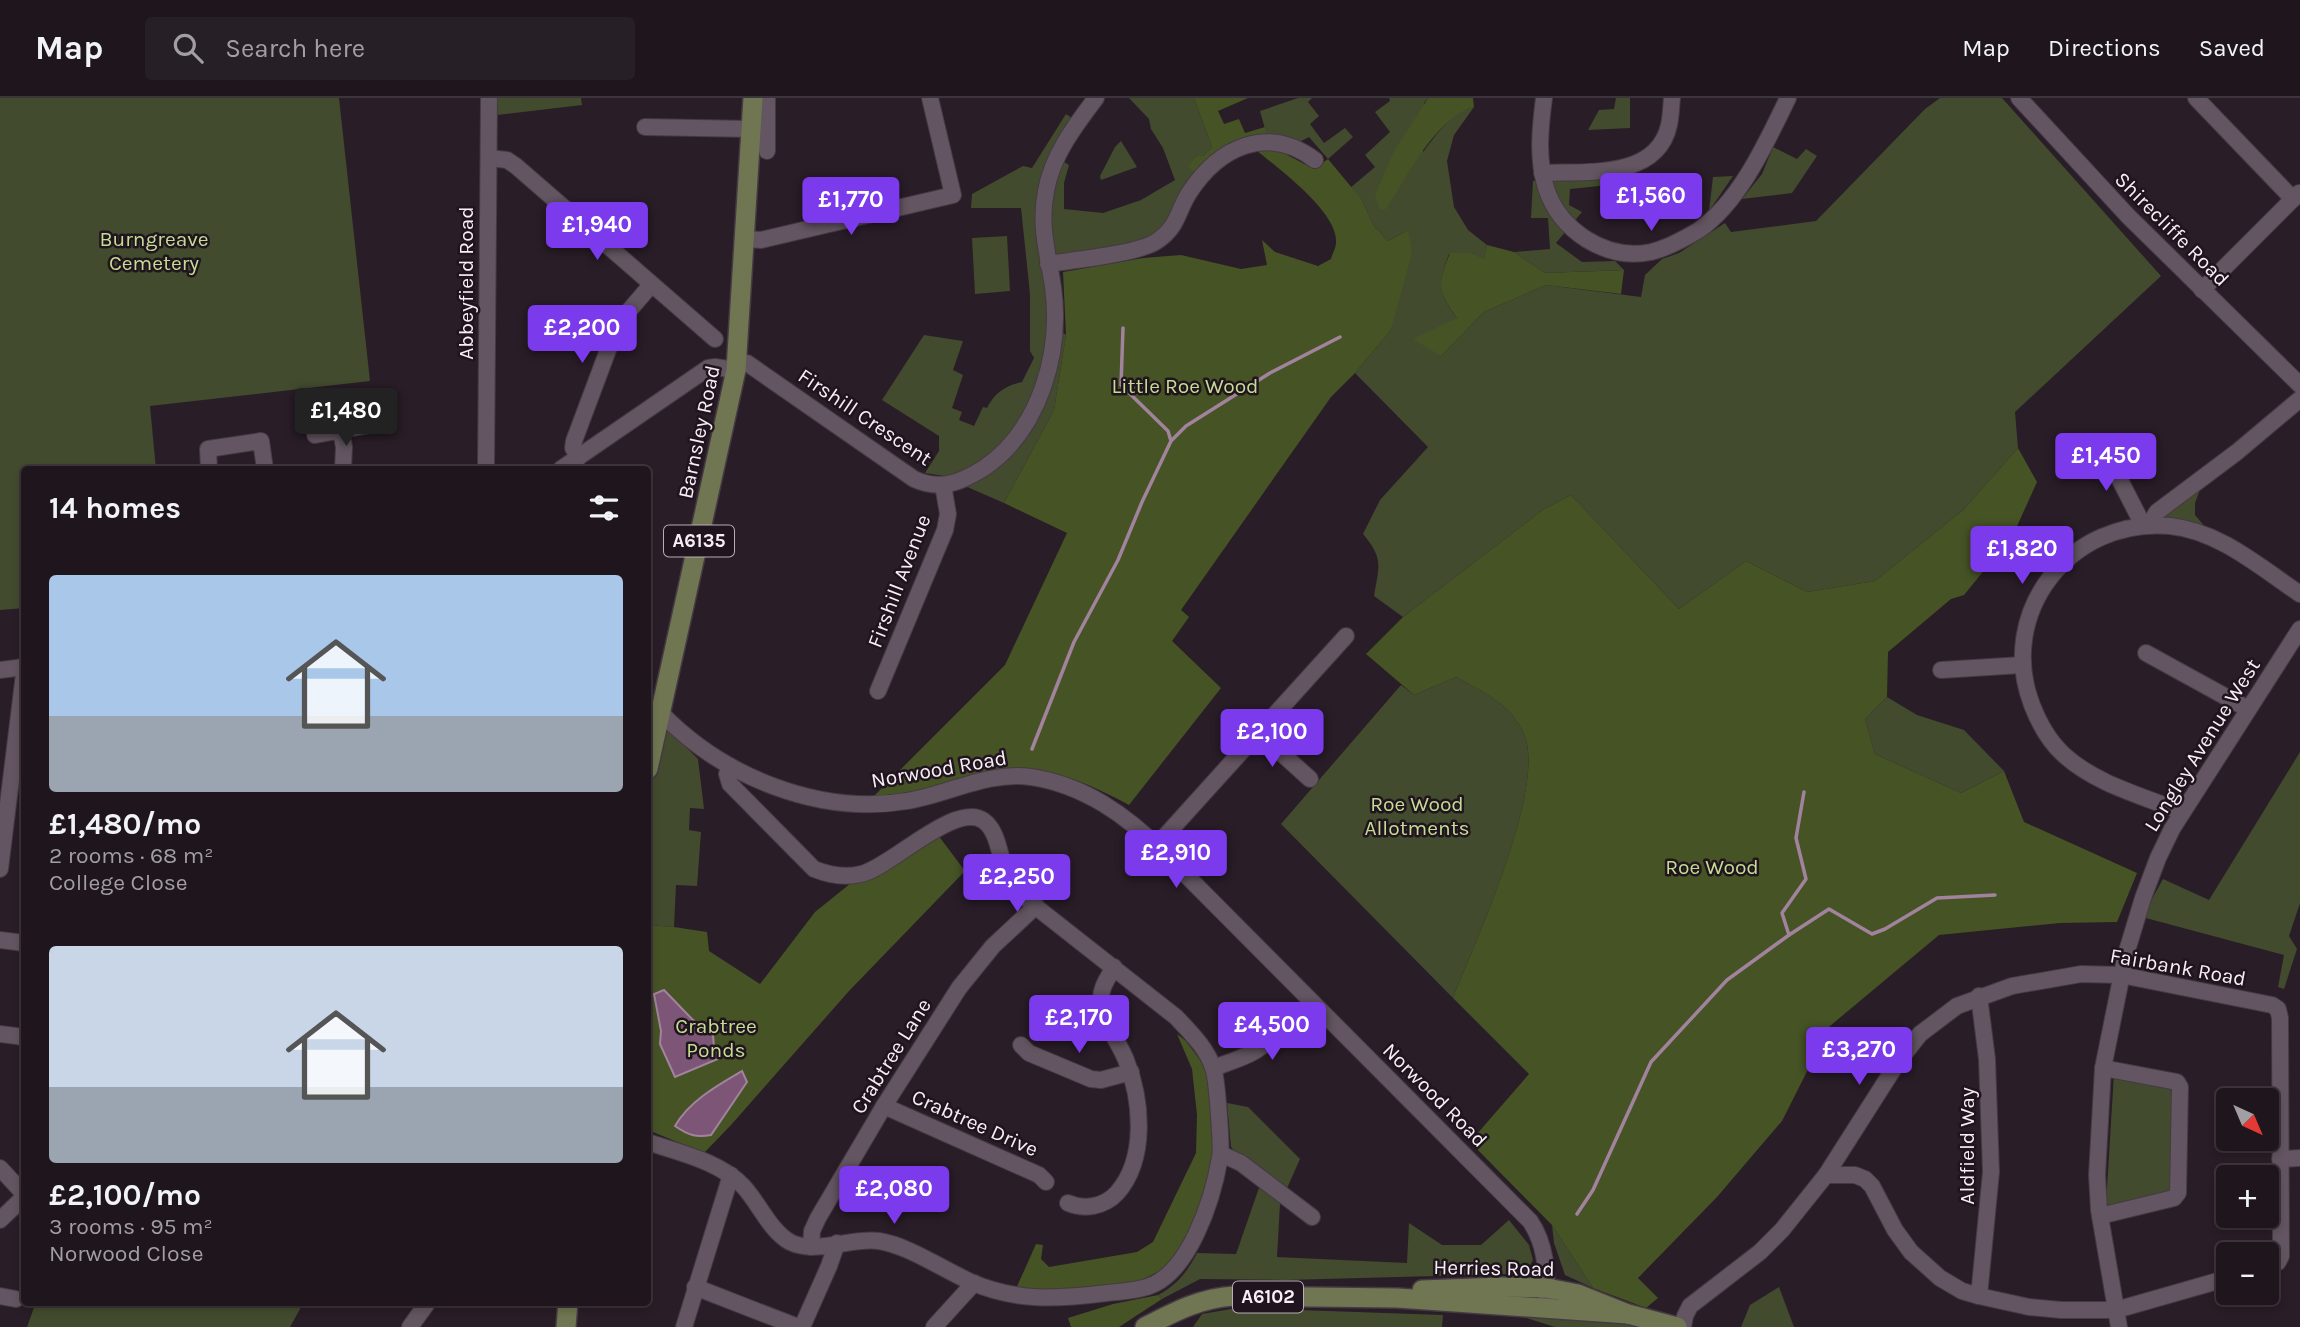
<!DOCTYPE html>
<html lang="en">
<head>
<meta charset="utf-8">
<style>
  :root { --surface:#1f161d; --page:#271f26; --text:#f1f3f6; --muted:#a19fa4; --line:#3c353b; --accent:#7c3aed }
  body { margin:0; font-family:Karla,sans-serif; background:var(--page); color:var(--text); height:100vh; display:flex; flex-direction:column; font-size:26px; white-space:nowrap }
  * { box-sizing:border-box; margin:0 }
  p { font-size:23px; color:var(--muted) }
  .icon { flex:none; width:38px; height:38px; fill:none; stroke:currentColor; stroke-width:2; stroke-linecap:round; stroke-linejoin:round }
  .map { position:relative; flex:1; overflow:hidden }
  .drawer { position:absolute; left:21px; top:368px; width:630px; height:840px; display:flex; flex-direction:column; background:var(--surface); border-radius:7px; box-shadow:0 4px 10px #0003,0 0 0 2px var(--line) }
  .drawer>* { flex:none }
  .needle { width:46px; rotate:136deg }
  .tools { position:absolute; left:2216px; top:990px; display:grid; gap:14px }
  .tools a { display:grid; place-items:center; width:63px; height:63px; border-radius:7px; background:var(--surface); box-shadow:0 4px 10px #0003,0 0 0 2px var(--line); font-size:35px }
  .price { position:absolute; translate:-50% -60px; padding:0 16px; border-radius:7px; background:var(--accent); color:#fff; font-size:23px; line-height:46px; filter:drop-shadow(0 2px 4px #0008) }
  .price::after { content:''; position:absolute; left:50%; top:42px; width:21px; height:16px; margin-left:-10px; background:inherit; clip-path:polygon(0 0,100% 0,50% 100%) }
  .price.current { background:#222; color:#fff }
  ul { padding:0; list-style:none }
  li { display:grid; align-content:center; gap:14px; height:371px; padding:0 28px }
  li span { display:grid; place-items:center; height:217px; border-radius:7px; color:#555 }
  li>.icon { margin-inline-start:auto }
  span .icon { width:126px; height:126px; fill:#fffc; stroke-width:1 }
  li b { font-size:30px }
  h2 { display:flex; justify-content:space-between; align-items:center; height:84px; padding:0 28px; font-size:30px }
  header { display:flex; align-items:center; gap:42px; box-sizing:border-box; height:98px; padding:0 35px; background:var(--surface); border-bottom:2px solid var(--line) }
  header strong { font-size:33px }
  nav { display:flex; gap:38px; margin-inline-start:auto; font-size:24px }
  .search { width:490px; height:63px; background:var(--page); display:flex; align-items:center; gap:18px; box-sizing:border-box; padding:0 24px; border-radius:7px; color:var(--muted); font-size:26px }
  .map>svg:first-child { display:block }
  .green { fill:#424b2e }
  .forest { fill:#465325 }
  .water { fill:#7d5577; stroke:#a2839d; stroke-width:2 }
  .lines { fill:none; stroke-linecap:round; stroke-linejoin:round }
  .stream { stroke:#a2839d; stroke-width:3.5 }
  .minor-casing { stroke:#453a43; stroke-width:18 }
  .major-casing { stroke:#453a43; stroke-width:22 }
  .minor { stroke:#635561; stroke-width:16 }
  .major { stroke:#6f7651; stroke-width:19 }
  .labels { text-anchor:middle; dominant-baseline:central; stroke-width:5; stroke-linejoin:round; paint-order:stroke }
  .shield { fill:#20141e; stroke:#b7adb5; stroke-width:2 }
  .shield-label { font-size:19px; font-weight:bold; fill:#f8eff6 }
  .street-label { font-size:21px; fill:#f8eff6; stroke:#20141e }
  .park-label { font-size:21px; fill:#c5dd92; stroke:#20141e }
</style>
</head>
<body>
<header>
<strong>Map</strong>
<div class="search"><svg class="icon" aria-label="search" viewBox="0 0 24 24"><circle cx="10" cy="10" r="6"/><path d="M15 15l6 6"/></svg>Search here</div>
<nav><a>Map</a><a>Directions</a><a>Saved</a></nav>
</header>
<div class="map">
<svg width="2300" height="1229" viewBox="0 0 2300 1229">
  <rect width="100%" height="100%" fill="#291d27"/>
  <!-- green -->
  <g class="green">
    <path d="M 0,0 L 339,0 L 370,283 L 150,308 L 156,371 L 24,371 L 24,510 L 0,512 Z"/>
    <path d="M 497,0 L 581,0 L 582,7 L 497,17 Z"/>
    <path d="M 1129,0 L 1194,0 L 1212,49 L 1203,58 L 1196,58 L 1189,68 L 1196,76 C 1190,83 1183,90 1179,98 C 1173,107 1170,118 1163,127 C 1143,152 1086,157 1055,157 C 1048,119 1047,100 1064,64 L 1069,67 L 1064,85 L 1064,111 L 1103,115 L 1141,102 L 1175,82 L 1163,50 L 1151,31 L 1149,21 Z"/>
    <path d="M 1298,0 L 1312,0 L 1308,4 L 1319,18 L 1310,26 L 1324,45 L 1345,30 L 1353,39 L 1328,61 L 1309,39 L 1297,45 L 1267,38 L 1260,13 Z"/>
    <path d="M 1389,0 L 1428,0 L 1424,5 L 1423,54 C 1438,35 1450,15 1474,9 L 1454,37 L 1447,63 L 1454,109 L 1468,132 L 1487,147 L 1484,162 L 1471,155 L 1449,156 C 1438,186 1437,194 1457,220 L 1441,258 L 1484,214 L 1546,187 L 1641,199 L 1645,177 L 1662,161 L 1679,155 L 1725,125 L 1731,134 L 1816,123 L 1925,11 L 1940,0 L 2002,0 L 2161,178 L 2015,314 L 2018,350 L 1963,412 L 1875,483 L 1807,494 L 1746,463 L 1679,511 L 1571,397 L 1544,411 L 1403,519 L 1374,498 C 1379,468 1384,461 1363,436 L 1380,402 L 1428,349 L 1355,275 L 1391,232 L 1408,132 L 1388,143 L 1374,128 L 1362,102 L 1350,90 L 1375,69 L 1365,57 L 1390,34 L 1375,14 L 1390,3 Z"/>
    <path d="M 1616,0 L 1630,0 L 1630,30 L 1588,32 L 1599,12 L 1614,11 Z"/>
    <path d="M 1066,16 L 1072,20 L 1043,79 L 1049,196 L 1044,264 L 1032,298 L 1020,324 L 1000,349 L 978,365 L 951,379 L 925,375 L 939,353 L 939,338 L 882,302 L 924,237 L 963,243 L 953,272 L 963,277 L 952,310 L 962,314 L 959,322 L 974,328 L 983,309 L 987,310 C 994,295 1006,287 1022,284 L 1034,260 L 1030,253 L 1030,196 L 1021,110 L 971,110 L 972,96 L 1023,68 L 1032,70 Z"/>
    <path d="M 1121,43 L 1137,69 L 1101,82 L 1100,78 L 1115,49 Z"/>
    <path d="M 1773,49 L 1797,61 L 1806,51 L 1817,58 L 1792,95 L 1742,101 L 1762,76 Z"/>
    <path d="M 1630,77 L 1629,85 L 1570,91 L 1569,107 L 1582,114 L 1556,145 L 1582,164 L 1615,163 L 1624,172 L 1545,175 L 1514,154 L 1550,151 L 1548,120 L 1531,120 L 1533,83 Z"/>
    <path d="M 1733,78 L 1709,113 L 1713,79 Z"/>
    <path d="M 1007,138 L 1010,193 L 975,196 L 972,140 Z"/>
    <path d="M 1062,234 L 1066,237 L 1054,312 L 1004,405 L 965,388 C 977,381 991,374 1002,365 C 1043,333 1052,282 1062,234 Z"/>
    <path d="M 2201,389 L 2195,405 L 2195,417 L 2206,430 L 2166,421 L 2165,415 Z"/>
    <path d="M 1456,579 C 1483,594 1511,606 1524,636 C 1547,689 1475,844 1453,900 L 1281,726 L 1401,587 L 1414,597 Z"/>
    <path d="M 1887,599 L 1917,617 L 1964,632 L 2004,673 L 1961,695 L 1875,656 L 1865,621 Z"/>
    <path d="M 664,632 L 672,635 L 698,661 L 704,711 L 690,710 L 689,732 L 701,734 L 697,788 L 676,787 L 674,829 L 648,827 L 648,704 L 660,637 Z"/>
    <path d="M 2300,654 L 2300,805 L 2289,838 L 2297,851 L 2284,891 L 2278,889 L 2284,857 L 2142,819 L 2163,781 L 2209,802 Z"/>
    <path d="M 2114,975 L 2173,989 L 2174,1093 L 2129,1105 L 2106,1107 Z"/>
    <path d="M 1227,1005 L 1248,1009 L 1300,1061 L 1280,1106 L 1277,1159 L 1407,1165 L 1409,1125 L 1442,1147 L 1481,1147 L 1509,1122 L 1529,1147 L 1533,1162 L 1527,1173 L 1510,1176 L 1286,1182 L 1200,1181 L 1162,1201 L 1158,1197 C 1177,1187 1187,1174 1197,1155 L 1236,1156 L 1260,1087 L 1231,1049 Z"/>
    <path d="M 1552,1127 L 1593,1190 L 1565,1177 L 1554,1145 Z"/>
    <path d="M 1779,1189 L 1794,1229 L 1741,1229 L 1750,1207 Z"/>
    <path d="M 36,1204 L 304,1204 L 290,1229 L 27,1229 Z"/>
    <path d="M 1237,1210 L 1443,1217 L 1442,1229 L 1193,1229 L 1202,1216 Z"/>
    <path d="M 1507,1214 L 1570,1217 L 1645,1229 L 1555,1229 Z"/>
  </g>
  <!-- forest -->
  <g class="forest">
    <path d="M 1194,0 L 1248,0 L 1218,13 L 1224,26 L 1239,21 L 1245,35 L 1265,29 L 1267,38 L 1196,76 L 1188,68 L 1196,58 L 1203,58 L 1212,49 Z"/>
    <path d="M 1428,0 L 1473,0 L 1474,9 C 1436,19 1407,79 1386,111 L 1380,112 L 1375,97 L 1393,55 Z"/>
    <path d="M 1274,50 L 1314,71 L 1328,61 L 1362,102 L 1374,128 L 1388,143 L 1408,132 L 1412,155 L 1391,232 L 1355,275 L 1331,299 L 1181,512 L 1189,519 L 1172,543 L 1221,590 L 1129,707 C 1090,686 1051,669 1006,671 C 979,672 953,685 927,691 C 909,695 891,696 873,699 L 1005,567 L 1067,435 L 1004,405 L 1054,312 L 1066,237 L 1063,174 L 1143,160 L 1181,157 L 1241,171 L 1267,167 L 1262,142 L 1275,154 L 1318,168 L 1331,161 C 1332,156 1336,150 1336,145 C 1339,115 1278,70 1257,53 Z"/>
    <path d="M 1487,147 L 1514,154 L 1545,175 L 1624,172 L 1621,196 L 1546,187 L 1484,214 L 1441,258 L 1413,241 L 1457,220 C 1437,192 1437,187 1450,155 L 1471,155 L 1484,161 Z"/>
    <path d="M 2018,350 L 2037,384 L 2013,437 L 1964,497 L 1951,501 L 1888,554 L 1887,599 L 1865,621 L 1875,656 L 1961,695 L 2004,673 L 2024,724 L 2137,775 L 2117,824 L 2060,825 L 1939,837 L 1830,928 L 1782,1023 L 1717,1099 L 1638,1180 L 1658,1200 L 1646,1210 L 1593,1190 L 1552,1127 L 1470,1044 L 1529,976 L 1453,900 C 1475,844 1547,689 1524,636 C 1511,606 1483,594 1456,579 L 1414,597 L 1366,556 L 1403,519 L 1544,411 L 1571,397 L 1679,511 L 1746,463 L 1807,494 L 1875,483 L 1963,412 Z"/>
    <path d="M 938,737 L 965,773 L 849,893 L 731,1027 L 704,1055 L 648,1032 L 648,827 L 674,829 L 707,834 L 709,853 L 760,886 L 815,814 L 861,777 Z"/>
    <path d="M 1177,936 L 1186,943 L 1206,970 L 1217,1056 L 1210,1085 L 1186,1141 L 1173,1161 L 1161,1172 L 1140,1183 L 1045,1197 L 1015,1193 L 1036,1146 L 1043,1147 L 1041,1161 L 1049,1169 L 1137,1154 L 1153,1144 L 1196,1055 L 1197,1017 L 1192,971 Z"/>
    <path d="M 1158,1197 L 1162,1201 L 1119,1229 L 1071,1229 L 1068,1220 L 1113,1206 Z"/>
  </g>
  <!-- water -->
  <g class="water">
    <path d="M 664,892 L 692,921 L 713,936 L 714,951 L 720,960 L 675,979 L 660,946 L 661,933 L 654,896 Z"/>
    <path d="M 742,973 L 747,984 L 711,1037 C 696,1040 688,1037 675,1028 C 689,1003 718,987 742,973 Z"/>
  </g>
  <g class="lines">
    <!-- stream -->
    <g class="stream">
      <path d="M 1123,230 L 1121,287 L 1168,333 L 1171,343"/>
      <path d="M 1032,651 L 1074,544 L 1118,462 L 1142,404 L 1171,343 L 1186,328 L 1270,275 L 1340,239"/>
      <path d="M 1789,837 L 1782,815 L 1806,781 L 1796,740 L 1804,694"/>
      <path d="M 1577,1116 L 1593,1092 L 1651,964 L 1727,882 L 1789,837 L 1829,811 L 1872,836 L 1885,831 L 1937,800 L 1995,797"/>
    </g>
    <defs>
      <g id="minor">
        <path d="M 767,0 L 767,53"/>
        <path d="M 1544,0 C 1540,31 1537,60 1546,90 C 1560,133 1606,163 1651,154 C 1668,150 1684,141 1699,132 C 1741,102 1766,45 1788,0"/>
        <path d="M 2019,0 L 2128,118 L 2300,287"/>
        <path d="M 2196,0 L 2293,101"/>
        <path d="M 645,29 L 751,31"/>
        <path d="M 489,60 L 507,62 L 516,68 L 715,241"/>
        <path d="M 1542,75 C 1585,73 1657,82 1669,27 C 1671,19 1671,9 1672,0"/>
        <path d="M 745,141 L 761,142 L 953,97 L 930,0"/>
        <path d="M 1048,166 C 1074,162 1138,156 1157,143 C 1178,129 1177,114 1189,95 C 1219,49 1267,26 1315,62"/>
        <path d="M 2202,192 L 2299,95"/>
        <path d="M 737,263 L 747,265 L 914,381 C 940,393 960,385 984,370 C 1040,332 1062,254 1053,189 C 1048,155 1039,129 1046,93 C 1052,58 1074,29 1096,0"/>
        <path d="M 341,332 L 344,349 L 343,371"/>
        <path d="M 315,337 L 370,327"/>
        <path d="M 2102,347 L 2143,427"/>
        <path d="M 579,359 L 573,350 L 574,343 L 614,236 L 621,222 L 651,187"/>
        <path d="M 209,371 L 208,351 L 261,343 L 265,371"/>
        <path d="M 486,371 L 489,0"/>
        <path d="M 561,371 L 708,270 L 715,269 L 736,272"/>
        <path d="M 2149,427 L 2157,414 L 2237,354 L 2300,301"/>
        <path d="M 2146,555 L 2248,611"/>
        <path d="M 0,572 L 24,569"/>
        <path d="M 1941,572 L 2022,567"/>
        <path d="M 878,593 L 945,432 L 948,416 L 943,387"/>
        <path d="M 661,615 C 722,678 818,718 907,703 C 948,696 989,673 1031,679 C 1084,687 1126,717 1163,754 L 1530,1123 C 1546,1146 1547,1174 1547,1201"/>
        <path d="M 1259,635 L 1310,681"/>
        <path d="M 2182,714 C 2143,698 2095,686 2063,656 C 2049,643 2039,625 2032,607 C 1996,514 2071,419 2170,428 C 2219,433 2260,469 2300,496"/>
        <path d="M 1157,747 L 1346,538"/>
        <path d="M 0,771 L 24,576"/>
        <path d="M 0,842 L 24,845"/>
        <path d="M 0,936 L 24,939"/>
        <path d="M 1021,947 L 1029,955 L 1091,981 L 1101,982 L 1131,974"/>
        <path d="M 1214,970 C 1233,962 1267,955 1273,932 C 1275,927 1273,920 1273,915"/>
        <path d="M 884,1008 L 1039,1077 L 1046,1084"/>
        <path d="M 648,1044 C 679,1055 719,1063 743,1088 C 759,1105 770,1133 790,1144 C 815,1157 852,1139 879,1143 C 907,1147 944,1172 971,1184 C 1017,1204 1058,1201 1107,1195 C 1119,1194 1132,1193 1143,1190 C 1189,1180 1213,1100 1220,1059 C 1222,1050 1217,979 1213,970 C 1207,950 1189,933 1176,919 L 1031,805 C 1023,796 1013,788 1007,776 C 999,760 999,734 984,723 C 956,702 890,770 861,776 C 845,780 829,777 814,771 L 730,686 L 727,676 L 730,668"/>
        <path d="M 1221,1056 L 1241,1065 L 1312,1119"/>
        <path d="M 2280,1061 L 2300,1060"/>
        <path d="M 0,1070 L 24,1096"/>
        <path d="M 1826,1077 L 1855,1077 L 1865,1081 L 1872,1088 L 1895,1132 L 1911,1154 L 1940,1180 L 1962,1193 L 1979,1198 L 2029,1209 L 2061,1212 L 2116,1212 L 2228,1180"/>
        <path d="M 1068,1105 C 1084,1112 1104,1109 1117,1095 C 1147,1061 1142,1002 1126,962 C 1118,942 1103,925 1101,903 C 1100,890 1108,880 1114,869"/>
        <path d="M 2100,1118 L 2174,1100 L 2178,1095 L 2180,989 L 2177,984 L 2103,970"/>
        <path d="M 0,1122 L 24,1099"/>
        <path d="M 811,1149 L 812,1133 L 818,1120 L 884,1008 L 959,890 L 993,848 L 1036,808"/>
        <path d="M 695,1189 L 798,1229"/>
        <path d="M 0,1198 L 16,1201"/>
        <path d="M 1979,1198 L 1991,1074 L 1987,961 L 1979,898"/>
        <path d="M 410,1229 L 428,1204"/>
        <path d="M 684,1229 L 731,1077"/>
        <path d="M 802,1229 L 829,1168 L 837,1145"/>
        <path d="M 934,1229 L 974,1185"/>
        <path d="M 1683,1229 L 1685,1218 L 1690,1208 L 1760,1154 L 1782,1132 L 1826,1077 L 1898,964 L 1920,936 L 1957,908 L 2012,888 L 2081,876 L 2121,877 L 2272,907 L 2278,911 L 2280,920 L 2281,1158 L 2278,1164 L 2266,1169"/>
        <path d="M 2119,1229 L 2099,1112 L 2097,1077 L 2103,970 L 2126,856 L 2143,800 L 2158,760 L 2172,731 L 2300,531"/>
      </g>
      <g id="major">
        <path d="M 648,671 L 736,272 L 753,0"/>
        <path d="M 1422,1192 L 1502,1189 L 1547,1190 L 1578,1196 L 1628,1216 L 1677,1229"/>
        <path d="M 566,1229 L 568,1204"/>
        <path d="M 1145,1229 C 1174,1214 1200,1200 1234,1198 L 1397,1200 L 1628,1216"/>
      </g>
    </defs>
    <!-- minor casing -->
    <use href="#minor" class="minor-casing"/>
    <!-- major casing -->
    <use href="#major" class="major-casing"/>
    <!-- minor -->
    <use href="#minor" class="minor"/>
    <!-- major -->
    <use href="#major" class="major"/>
  </g>
  <g class="labels">
    <!-- shield labels -->
    <g class="shield">
      <rect x="664" y="427.5" width="70" height="31" rx="5"/>
      <rect x="1233" y="1183.5" width="70" height="31" rx="5"/>
    </g>
    <g class="shield-label">
      <text x="699" y="443">A6135</text>
      <text x="1268" y="1199">A6102</text>
    </g>
    <!-- street labels -->
    <g class="street-label">
      <text transform="translate(2172 131) rotate(45)">Shirecliffe Road</text>
      <text transform="translate(466 185) rotate(-90)">Abbeyfield Road</text>
      <text transform="translate(865 319) rotate(34)">Firshill Crescent</text>
      <text transform="translate(699 334) rotate(-78)">Barnsley Road</text>
      <text transform="translate(899 483) rotate(-69)">Firshill Avenue</text>
      <text transform="translate(2202 647) rotate(-58)">Longley Avenue West</text>
      <text transform="translate(939 671) rotate(-10)">Norwood Road</text>
      <text transform="translate(2178 869) rotate(10)">Fairbank Road</text>
      <text transform="translate(891 958) rotate(-58)">Crabtree Lane</text>
      <text transform="translate(1435 997) rotate(45)">Norwood Road</text>
      <text transform="translate(975 1025) rotate(24)">Crabtree Drive</text>
      <text transform="translate(1967 1048) rotate(-90)">Aldfield Way</text>
      <text transform="translate(1494 1170) rotate(1)">Herries Road</text>
    </g>
    <!-- park labels -->
    <g class="park-label">
      <text x="154" y="141">Burngreave<tspan x="154" dy="24">Cemetery</tspan></text>
      <text x="1185" y="288">Little Roe Wood</text>
      <text x="1417" y="706">Roe Wood<tspan x="1417" dy="24">Allotments</tspan></text>
      <text x="1712" y="769">Roe Wood</text>
      <text x="716" y="928">Crabtree<tspan x="716" dy="24">Ponds</tspan></text>
    </g>
  </g>
</svg>
<div class="tools">
<a><svg class="needle" viewBox="-14 -14 28 28"><path d="M0-13l5 13h-10z" fill="#e53935"/><path d="M0 13l5-13h-10z" fill="#a19fa4"/></svg></a>
<a>+</a>
<a>−</a>
</div>
<b class="price" style="left:1651px;top:135px">£1,560</b>
<b class="price" style="left:851px;top:139px">£1,770</b>
<b class="price" style="left:597px;top:164px">£1,940</b>
<b class="price" style="left:582px;top:267px">£2,200</b>
<b class="price current" style="left:346px;top:350px">£1,480</b>
<b class="price" style="left:2106px;top:395px">£1,450</b>
<b class="price" style="left:2022px;top:488px">£1,820</b>
<b class="price" style="left:1272px;top:671px">£2,100</b>
<b class="price" style="left:1176px;top:792px">£2,910</b>
<b class="price" style="left:1017px;top:816px">£2,250</b>
<b class="price" style="left:1079px;top:957px">£2,170</b>
<b class="price" style="left:1272px;top:964px">£4,500</b>
<b class="price" style="left:1859px;top:989px">£3,270</b>
<b class="price" style="left:894px;top:1128px">£2,080</b>
<section class="drawer">
<h2>14 homes<svg class="icon" aria-label="filters" viewBox="0 0 24 24"><path d="M4 7h16M4 17h16"/><circle cx="9" cy="7" r="2"/><circle cx="15" cy="17" r="2"/></svg></h2>
<ul>
<li><span style="background:linear-gradient(#a9c7e8 65%,#9aa5b1 0)"><svg class="icon" aria-label="home" viewBox="0 0 24 24"><path d="M3 11l9-7 9 7M6 9v11h12V9"/></svg></span><div><b>£1,480/mo</b><p>2 rooms · 68 m²</p><p>College Close</p></div></li>
<li><span style="background:linear-gradient(#c9d6e8 65%,#9aa5b1 0)"><svg class="icon" aria-label="home" viewBox="0 0 24 24"><path d="M3 11l9-7 9 7M6 9v11h12V9"/></svg></span><div><b>£2,100/mo</b><p>3 rooms · 95 m²</p><p>Norwood Close</p></div></li>
</ul>
</section>
</div>
</body>
</html>
